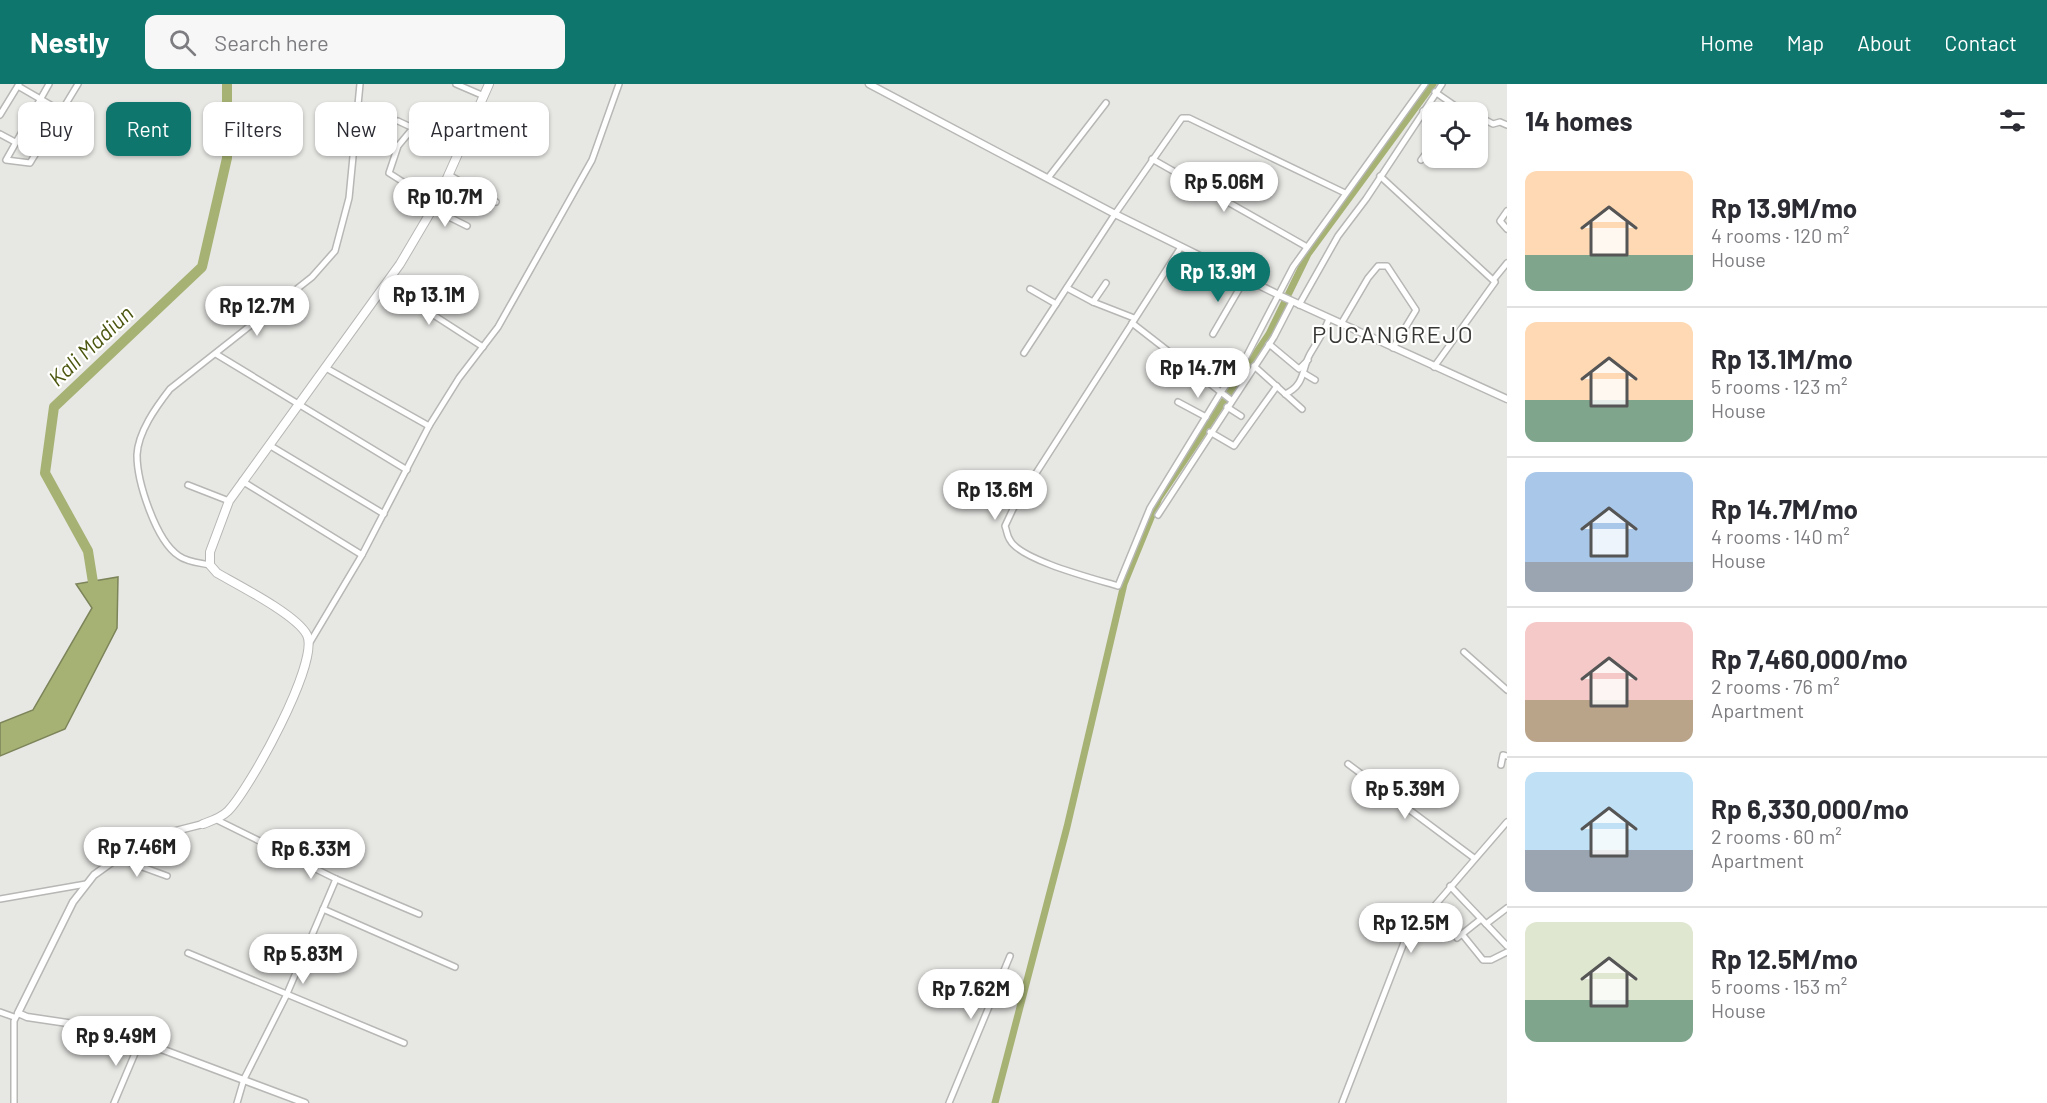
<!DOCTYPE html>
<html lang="en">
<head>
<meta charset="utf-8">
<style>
  :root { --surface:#fff; --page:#f7f7f7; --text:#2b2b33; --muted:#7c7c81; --line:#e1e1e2; --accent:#0f766e }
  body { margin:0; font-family:Barlow,sans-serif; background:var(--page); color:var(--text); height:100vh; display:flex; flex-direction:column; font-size:22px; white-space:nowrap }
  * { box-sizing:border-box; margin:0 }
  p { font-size:20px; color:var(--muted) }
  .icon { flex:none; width:33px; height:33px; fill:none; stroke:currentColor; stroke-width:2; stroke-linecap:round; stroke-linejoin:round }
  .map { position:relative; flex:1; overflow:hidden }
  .panel { display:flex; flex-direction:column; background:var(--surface); width:540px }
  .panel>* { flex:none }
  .banner { position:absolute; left:18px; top:18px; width:570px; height:54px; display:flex; gap:12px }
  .controls { position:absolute; left:1422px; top:18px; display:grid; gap:12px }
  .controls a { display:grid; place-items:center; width:66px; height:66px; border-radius:12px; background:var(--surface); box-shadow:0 2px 4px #0004; font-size:30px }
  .price { position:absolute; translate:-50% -51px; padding:0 14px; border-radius:21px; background:#fff; color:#222; font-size:20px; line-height:39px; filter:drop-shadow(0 2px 3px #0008) }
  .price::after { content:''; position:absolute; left:50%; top:36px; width:18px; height:14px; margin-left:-9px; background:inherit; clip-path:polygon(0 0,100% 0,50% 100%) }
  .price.selected { background:var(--accent); color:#fff }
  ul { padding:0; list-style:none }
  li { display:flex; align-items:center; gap:18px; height:150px; padding:0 18px }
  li+li { border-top:2px solid var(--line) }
  li span { display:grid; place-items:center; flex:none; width:168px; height:120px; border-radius:12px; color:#555 }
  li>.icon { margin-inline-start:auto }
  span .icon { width:72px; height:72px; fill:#fffc; stroke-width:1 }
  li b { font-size:26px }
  h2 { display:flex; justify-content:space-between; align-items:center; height:72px; padding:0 18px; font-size:26px }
  .tag { padding:0 21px; border-radius:12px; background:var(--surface); box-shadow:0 2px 4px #0004; font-size:21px; line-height:54px }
  .tag.selected { background:var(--accent); color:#fff }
  header { display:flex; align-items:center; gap:36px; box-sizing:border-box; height:84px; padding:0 30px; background:var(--accent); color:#fff }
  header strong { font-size:28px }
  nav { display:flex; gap:33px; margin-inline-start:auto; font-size:21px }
  .search { width:420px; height:54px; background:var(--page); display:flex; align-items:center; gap:15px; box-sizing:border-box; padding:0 21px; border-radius:12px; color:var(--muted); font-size:22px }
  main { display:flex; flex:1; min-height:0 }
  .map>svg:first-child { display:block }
  .water { fill:#a6b274; stroke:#7c8459; stroke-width:1.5 }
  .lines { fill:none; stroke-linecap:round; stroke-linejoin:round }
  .canal { stroke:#a6b274; stroke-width:7 }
  .river { stroke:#a6b274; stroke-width:10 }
  .minor-casing { stroke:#b7b8b5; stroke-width:8 }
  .tertiary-casing { stroke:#b7b8b5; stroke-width:9 }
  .secondary-casing { stroke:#b7b8b5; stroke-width:10 }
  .minor { stroke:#fff; stroke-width:5 }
  .tertiary { stroke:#fff; stroke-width:6 }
  .secondary { stroke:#fff; stroke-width:8 }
  .labels { text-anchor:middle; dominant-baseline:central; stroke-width:4.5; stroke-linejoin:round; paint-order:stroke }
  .water-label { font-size:22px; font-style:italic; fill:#4c560f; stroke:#fffffe }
  .quarter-label { font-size:24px; letter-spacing:1.5px; fill:#373735; stroke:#fffffe }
</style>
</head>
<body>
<header>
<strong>Nestly</strong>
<div class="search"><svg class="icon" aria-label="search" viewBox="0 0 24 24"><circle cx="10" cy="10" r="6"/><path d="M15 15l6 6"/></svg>Search here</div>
<nav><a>Home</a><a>Map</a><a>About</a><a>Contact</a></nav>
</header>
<main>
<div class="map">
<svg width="1507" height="1019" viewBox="0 0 1507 1019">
  <rect width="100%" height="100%" fill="#e7e7e4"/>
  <!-- water -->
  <path class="water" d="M 118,493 L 117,544 L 65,645 L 0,672 L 0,639 L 33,626 L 92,524 L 76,500 Z"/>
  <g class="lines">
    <!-- canal -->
    <path class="canal" d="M 995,1019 L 1067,743 L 1124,500 L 1159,414 L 1269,250 L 1308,170 L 1433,0"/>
    <!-- river -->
    <path class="river" d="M 95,511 L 88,467 L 45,389 L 54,323 L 202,183 L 227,74 L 227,0"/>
    <defs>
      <g id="minor">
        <path d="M 49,0 L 6,76 L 30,79 L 78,0"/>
        <path d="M 456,0 L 484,12"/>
        <path d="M 18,2 L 61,27"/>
        <path d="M 1435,8 L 1464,28"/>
        <path d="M 479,23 L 510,38 L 519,49"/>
        <path d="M 1423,27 L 1432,33"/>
        <path d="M 0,31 L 19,0"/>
        <path d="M 1478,32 L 1493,40 L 1500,38 L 1507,41"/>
        <path d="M 398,37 L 460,66"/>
        <path d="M 413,44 L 398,62 L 389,89 L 436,119"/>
        <path d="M 0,50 L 15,58"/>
        <path d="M 375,54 L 398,62"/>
        <path d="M 1152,75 L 1307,163"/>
        <path d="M 1421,76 L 1432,61"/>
        <path d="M 449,91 L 496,118"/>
        <path d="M 1380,92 L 1495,198 L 1434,283"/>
        <path d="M 1048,94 L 1106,19"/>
        <path d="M 433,125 L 467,142"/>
        <path d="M 1507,127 L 1500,137 L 1507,145"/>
        <path d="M 1181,163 L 1013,425 L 1005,442 C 1007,447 1007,452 1010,456 C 1020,476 1095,495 1118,502 L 1150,424 L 1221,308 L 1245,275 L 1293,183 L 1425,0"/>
        <path d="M 1494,195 L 1507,179"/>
        <path d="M 387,201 L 483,263"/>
        <path d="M 1067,204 L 1093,218 L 1134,234"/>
        <path d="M 1030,205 L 1056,220"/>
        <path d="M 1093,218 L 1106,199"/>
        <path d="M 1299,221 L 1338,152 L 1366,115 L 1442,0"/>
        <path d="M 1132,239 L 1231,316"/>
        <path d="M 1341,240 L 1368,194 L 1378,182 L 1387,182 L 1416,226 L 1393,264"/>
        <path d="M 1213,250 L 1245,195"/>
        <path d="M 1269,260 L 1299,285 L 1308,276"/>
        <path d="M 1024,269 L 1115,130 L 1182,34 L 1189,34 L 1345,109"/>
        <path d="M 216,270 L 407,386"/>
        <path d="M 1254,282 L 1302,325"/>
        <path d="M 326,284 L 429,342"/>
        <path d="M 1305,290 L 1315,296"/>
        <path d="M 1285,310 C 1305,302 1302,284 1310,270 C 1317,258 1324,248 1329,235"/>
        <path d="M 1178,318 L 1206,333"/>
        <path d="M 1227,323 L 1241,332"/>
        <path d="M 1210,348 L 1234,362 L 1277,302"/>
        <path d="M 269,361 L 384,430"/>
        <path d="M 242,397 L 362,471 L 429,342 L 459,294 L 498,243 L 592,76 L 619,0"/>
        <path d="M 188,401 L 229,417"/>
        <path d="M 1158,431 L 1274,253 L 1292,218"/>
        <path d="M 210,481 C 201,479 187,478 179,472 C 156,457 137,398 137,371 C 138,348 156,323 170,305 L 312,193 L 335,167 L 349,114 L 360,0"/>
        <path d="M 309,560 L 362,471"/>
        <path d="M 1464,568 L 1507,606"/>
        <path d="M 1348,680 L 1474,774"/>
        <path d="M 1501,681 L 1503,671 L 1507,672"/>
        <path d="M 215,735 L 336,795 L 419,830"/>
        <path d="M 115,773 L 167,792"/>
        <path d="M 1450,802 L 1507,862"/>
        <path d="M 0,815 L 86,800"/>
        <path d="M 323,825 L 455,883"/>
        <path d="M 1486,840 L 1507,824"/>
        <path d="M 1462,850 L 1483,876 L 1491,876 L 1507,868"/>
        <path d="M 1457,854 L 1481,835"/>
        <path d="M 188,869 L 404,959"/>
        <path d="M 0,928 L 14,933"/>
        <path d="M 14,1019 L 14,937 L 18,929"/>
        <path d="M 114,1019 L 141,955"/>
        <path d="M 237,1019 L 244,995 L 286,912 L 336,795"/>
        <path d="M 949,1019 L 1010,872"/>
        <path d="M 1342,1019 L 1405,856 L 1507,738"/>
      </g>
      <g id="tertiary">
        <path d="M 869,0 L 1115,130 L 1281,212 L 1507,315"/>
        <path d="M 203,740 L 144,755 L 94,791 L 73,818 L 18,929 L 27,933 L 108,945 L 305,1019"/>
      </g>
      <path id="secondary" d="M 203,740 C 211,737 221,734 228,727 C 249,706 320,578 307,551 C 297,531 238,501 217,489 L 210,481 L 210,468 L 229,417 L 400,180 L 436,119 L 489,0"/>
    </defs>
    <!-- minor casing -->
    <use href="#minor" class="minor-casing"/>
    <!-- tertiary casing -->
    <use href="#tertiary" class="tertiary-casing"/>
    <!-- secondary casing -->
    <use href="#secondary" class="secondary-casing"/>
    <!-- minor -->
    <use href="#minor" class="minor"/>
    <!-- tertiary -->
    <use href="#tertiary" class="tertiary"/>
    <!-- secondary -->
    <use href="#secondary" class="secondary"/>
  </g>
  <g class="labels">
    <!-- water labels -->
    <g class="water-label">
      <text transform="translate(90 261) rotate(-43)">Kali Madiun</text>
    </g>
    <!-- quarter labels -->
    <g class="quarter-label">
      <text x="1393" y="249">PUCANGREJO</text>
    </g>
  </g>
</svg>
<div class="controls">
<a><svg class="icon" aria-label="locate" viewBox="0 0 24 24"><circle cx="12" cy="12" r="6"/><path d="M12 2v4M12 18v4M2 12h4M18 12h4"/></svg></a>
</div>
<b class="price" style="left:1224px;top:129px">Rp 5.06M</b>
<b class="price" style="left:445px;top:144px">Rp 10.7M</b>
<b class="price selected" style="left:1218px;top:219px">Rp 13.9M</b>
<b class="price" style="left:429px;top:242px">Rp 13.1M</b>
<b class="price" style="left:257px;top:253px">Rp 12.7M</b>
<b class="price" style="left:1198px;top:315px">Rp 14.7M</b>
<b class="price" style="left:995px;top:437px">Rp 13.6M</b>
<b class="price" style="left:1405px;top:736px">Rp 5.39M</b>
<b class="price" style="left:137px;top:794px">Rp 7.46M</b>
<b class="price" style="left:311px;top:796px">Rp 6.33M</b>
<b class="price" style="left:1411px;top:870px">Rp 12.5M</b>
<b class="price" style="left:303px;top:901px">Rp 5.83M</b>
<b class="price" style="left:971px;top:936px">Rp 7.62M</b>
<b class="price" style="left:116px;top:983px">Rp 9.49M</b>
<div class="banner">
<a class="tag">Buy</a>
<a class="tag selected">Rent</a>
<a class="tag">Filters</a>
<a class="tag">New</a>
<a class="tag">Apartment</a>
</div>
</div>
<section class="panel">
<h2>14 homes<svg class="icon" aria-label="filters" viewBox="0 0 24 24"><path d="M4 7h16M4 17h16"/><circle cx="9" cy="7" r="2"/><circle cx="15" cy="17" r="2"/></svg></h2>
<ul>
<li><span style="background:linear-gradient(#ffd9b3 70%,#7fa58c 0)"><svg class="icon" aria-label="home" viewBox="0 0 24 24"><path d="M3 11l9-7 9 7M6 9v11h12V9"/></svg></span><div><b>Rp 13.9M/mo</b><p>4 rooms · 120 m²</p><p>House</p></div></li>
<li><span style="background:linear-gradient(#ffd9b3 65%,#7fa58c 0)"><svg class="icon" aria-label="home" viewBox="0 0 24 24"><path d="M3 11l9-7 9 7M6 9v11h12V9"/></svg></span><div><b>Rp 13.1M/mo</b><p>5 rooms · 123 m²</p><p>House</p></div></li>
<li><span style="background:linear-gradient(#a9c7e8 75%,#9aa5b1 0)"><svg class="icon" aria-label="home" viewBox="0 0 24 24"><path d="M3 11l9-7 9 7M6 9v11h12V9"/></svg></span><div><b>Rp 14.7M/mo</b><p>4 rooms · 140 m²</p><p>House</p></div></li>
<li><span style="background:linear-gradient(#f6c9c9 65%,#b9a48a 0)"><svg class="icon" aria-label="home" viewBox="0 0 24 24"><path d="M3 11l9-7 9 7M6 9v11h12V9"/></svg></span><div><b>Rp 7,460,000/mo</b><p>2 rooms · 76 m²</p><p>Apartment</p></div></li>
<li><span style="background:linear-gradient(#bfe0f5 65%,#9aa5b1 0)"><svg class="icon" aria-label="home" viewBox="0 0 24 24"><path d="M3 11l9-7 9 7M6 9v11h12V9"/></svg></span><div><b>Rp 6,330,000/mo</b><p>2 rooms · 60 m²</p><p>Apartment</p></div></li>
<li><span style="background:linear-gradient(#dfe7d0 65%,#7fa58c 0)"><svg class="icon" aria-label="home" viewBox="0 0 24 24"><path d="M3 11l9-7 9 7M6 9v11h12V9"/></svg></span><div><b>Rp 12.5M/mo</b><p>5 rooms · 153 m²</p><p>House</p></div></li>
</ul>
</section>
</main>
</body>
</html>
